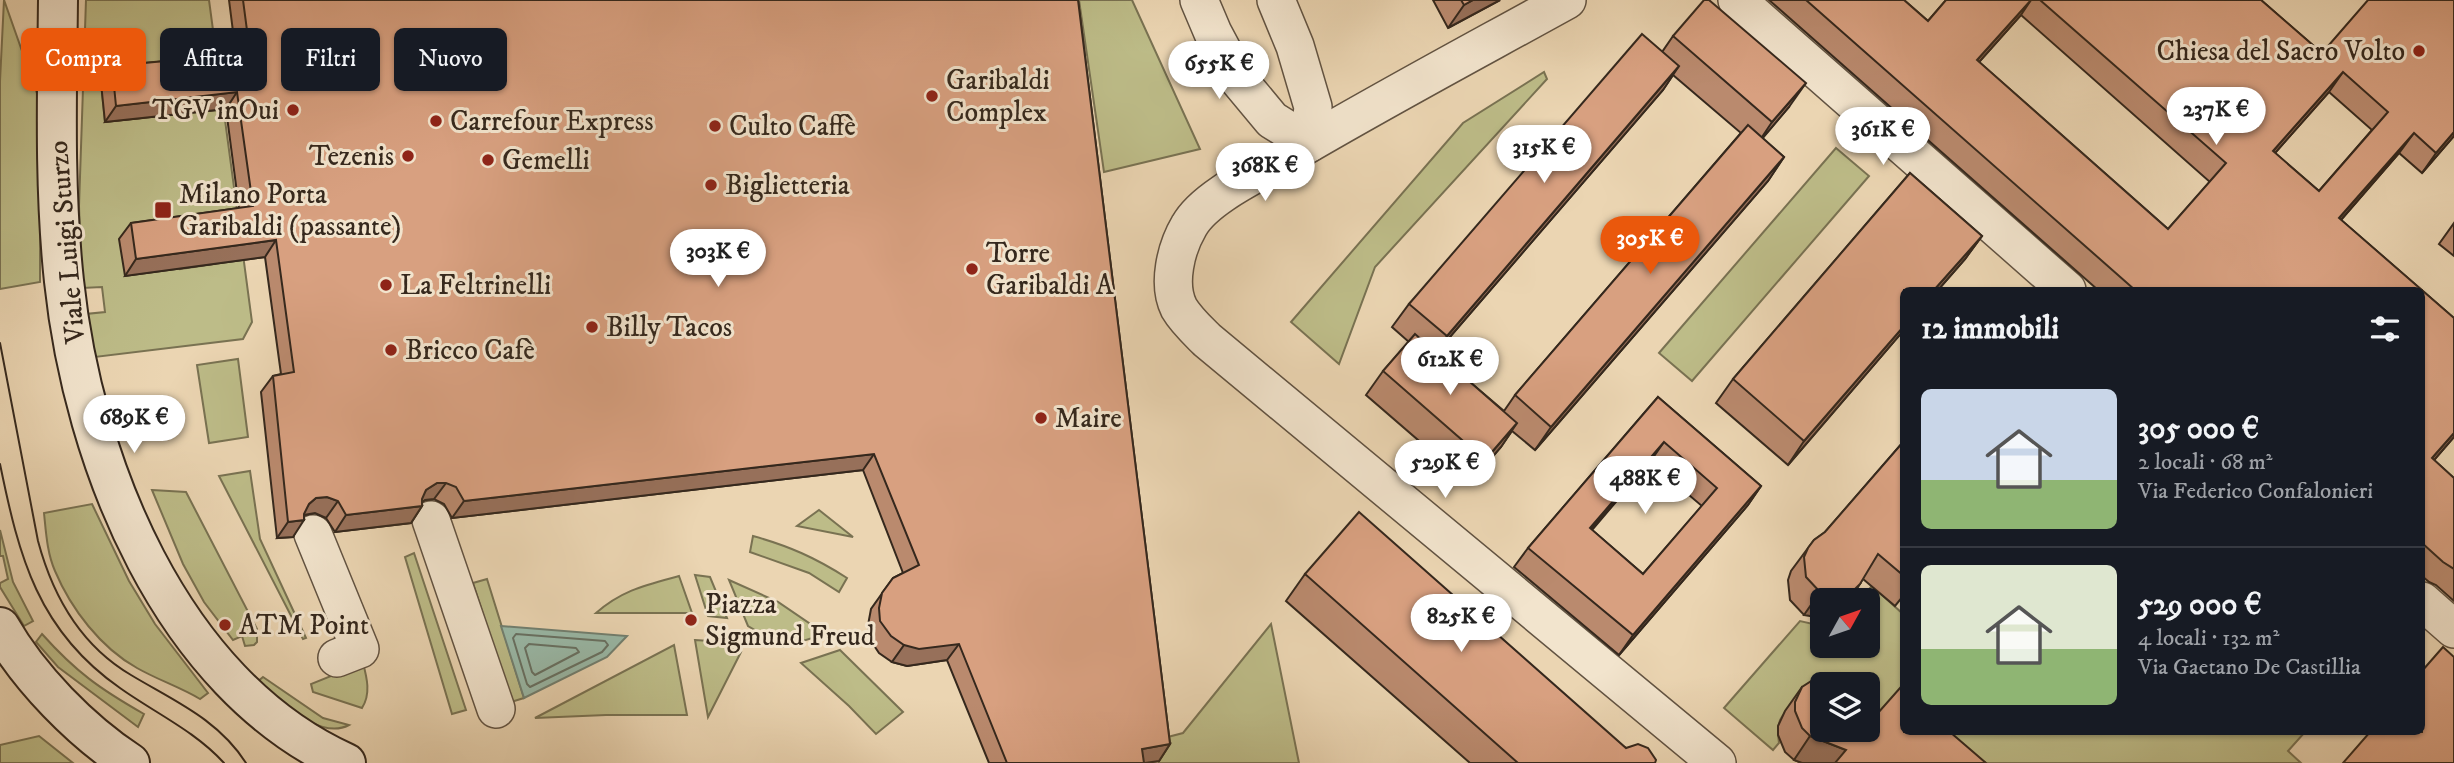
<!DOCTYPE html>
<html lang="it">
<head>
<meta charset="utf-8">
<style>
  :root { --surface:#171b24; --page:#242831; --text:#f1f3f6; --muted:#9ea1a6; --line:#363941; --accent:#ea580c }
  body { margin:0; font-family:"IM FELL DW Pica",serif; background:var(--page); color:var(--text); height:100vh; display:flex; flex-direction:column; font-size:26px; white-space:nowrap }
  * { box-sizing:border-box; margin:0 }
  p { font-size:23px; color:var(--muted) }
  .icon { flex:none; width:38px; height:38px; fill:none; stroke:currentColor; stroke-width:2; stroke-linecap:round; stroke-linejoin:round }
  .map { position:relative; flex:1; overflow:hidden }
  .drawer { position:absolute; left:1900px; top:287px; width:525px; height:448px; display:flex; flex-direction:column; background:var(--surface); border-radius:10px; box-shadow:0 2px 5px #0004 }
  .drawer>* { flex:none }
  .hud { position:absolute; left:21px; top:28px; width:665px; height:63px; display:flex; gap:14px }
  .needle { width:46px; rotate:50deg }
  .tools { position:absolute; left:1810px; top:588px; display:grid; gap:14px }
  .tools a { display:grid; place-items:center; width:70px; height:70px; border-radius:10px; background:var(--surface); box-shadow:0 2px 5px #0004; font-size:35px }
  .price { position:absolute; translate:-50% -60px; padding:0 16px; border-radius:24px; background:#fff; color:#222; font-size:23px; line-height:46px; filter:drop-shadow(0 2px 4px #0008) }
  .price::after { content:''; position:absolute; left:50%; top:42px; width:21px; height:16px; margin-left:-10px; background:inherit; clip-path:polygon(0 0,100% 0,50% 100%) }
  .price.current { background:var(--accent); color:#fff }
  ul { padding:0; list-style:none }
  li { display:flex; align-items:center; gap:21px; height:175px; padding:0 21px }
  li+li { border-top:2px solid var(--line) }
  li span { display:grid; place-items:center; flex:none; width:196px; height:140px; border-radius:10px; color:#555 }
  li>.icon { margin-inline-start:auto }
  span .icon { width:84px; height:84px; fill:#fffc; stroke-width:1 }
  li b { font-size:30px }
  h2 { display:flex; justify-content:space-between; align-items:center; height:84px; padding:0 21px; font-size:30px }
  .chip { padding:0 24px; border-radius:10px; background:var(--surface); box-shadow:0 2px 5px #0004; font-size:24px; line-height:63px }
  .chip.current { background:var(--accent); color:#fff }
  .map>svg:first-child { display:block }
  .green { fill:#bdbc88; stroke:#797252; stroke-width:2; fill-rule:evenodd }
  .water { fill:#99b9a8; stroke:#717f70; stroke-width:2 }
  .lines { fill:none; stroke-linecap:round; stroke-linejoin:round }
  .shore { stroke:#677062; stroke-width:2 }
  .street-casing { stroke:#625342; stroke-width:40 }
  .secondary-casing { stroke:#35281d; stroke-width:42 }
  .street { stroke:#f2e4cd; stroke-width:37 }
  .secondary { stroke:#f2e4cd; stroke-width:38 }
  .tram { stroke:#35281d; stroke-width:2 }
  .wall { fill:#ba8a6e; stroke:#35281d; stroke-width:2; fill-rule:evenodd }
  .shaded-wall { fill:#97705a; stroke:#35281d; stroke-width:2 }
  .building { fill:#d8a080; stroke:#35281d; stroke-width:2; fill-rule:evenodd }
  .poi-dot { fill:#8f2418; stroke:#f2e4cd; stroke-width:2.5 }
  .labels { text-anchor:middle; dominant-baseline:central; stroke-width:6; stroke-linejoin:round; paint-order:stroke }
  .poi-label { font-size:28px; fill:#35281d; stroke:#f2e4cd; text-anchor:start }
  .street-label { font-size:28px; fill:#35281d; stroke:#f2e4cd }
</style>
</head>
<body>
<div class="map">
<svg width="2454" height="763" viewBox="0 0 2454 763">
  <rect width="100%" height="100%" fill="#ebd5b2"/>
  <filter id="stains"><feTurbulence type="fractalNoise" baseFrequency=".00286" numOctaves="4"/><feColorMatrix values="0 0 0 0 .2 0 0 0 0 .09 0 0 0 0 .02 0 0 0 .5 -.17"/></filter>
  <radialGradient id="worn" r=".72"><stop offset=".6" stop-color="#630" stop-opacity="0"/><stop offset="1" stop-color="#630" stop-opacity=".3"/></radialGradient>
  <!-- green -->
  <g class="green">
    <path d="M 4,0 L 40,102 L 40,282 L 0,289 L 0,81 Z"/>
    <path d="M 86,0 L 209,0 L 252,322 L 243,339 L 95,357 L 86,314 L 105,312 L 102,287 L 82,288 L 79,206 ZM 138,79 L 142,118 L 105,122 L 101,83 ZM 209,228 L 215,264 L 180,269 L 175,233 Z"/>
    <path d="M 1079,0 L 1132,0 L 1200,149 L 1104,172 Z"/>
    <path d="M 1544,72 L 1547,79 L 1375,267 L 1339,364 L 1291,322 L 1463,123 Z"/>
    <path d="M 1836,148 L 1869,176 L 1692,381 L 1659,353 Z"/>
    <path d="M 238,359 L 248,437 L 209,443 L 197,365 Z"/>
    <path d="M 250,471 L 260,539 L 306,638 L 303,639 L 219,476 Z"/>
    <path d="M 152,490 L 186,492 L 257,629 L 257,642 L 254,645 L 245,646 L 242,636 L 233,640 L 204,602 L 183,564 Z"/>
    <path d="M 92,504 L 129,581 L 155,624 L 208,693 L 200,699 C 180,687 158,680 137,668 C 101,648 71,609 55,571 C 47,553 46,532 44,513 Z"/>
    <path d="M 819,510 L 853,537 L 797,526 Z"/>
    <path d="M 0,530 L 13,582 L 33,621 L 24,626 L 0,587 L 0,583 L 8,579 L 3,556 L 0,556 Z"/>
    <path d="M 753,536 C 789,546 816,558 847,578 L 839,592 L 809,573 L 750,552 Z"/>
    <path d="M 414,553 L 466,710 L 452,714 L 405,557 Z"/>
    <path d="M 695,575 L 710,577 L 727,618 L 708,616 Z"/>
    <path d="M 679,576 L 692,613 L 596,613 C 622,590 646,585 679,576 Z"/>
    <path d="M 487,579 L 524,698 L 511,702 L 473,583 Z"/>
    <path d="M 729,580 L 778,602 L 825,634 L 784,647 L 748,626 Z"/>
    <path d="M 1872,586 L 1902,613 L 1904,611 L 1904,731 L 1867,699 L 1867,684 L 1850,684 L 1839,674 L 1830,684 C 1817,684 1786,708 1780,720 C 1777,728 1778,735 1779,743 L 1773,750 L 1724,708 L 1800,621 L 1822,626 L 1822,646 L 1867,646 L 1867,600 L 1859,600 Z"/>
    <path d="M 1271,624 L 1299,763 L 1159,763 L 1156,740 L 1183,733 Z"/>
    <path d="M 42,634 C 76,672 100,689 144,714 L 138,727 L 58,667 L 36,642 Z"/>
    <path d="M 695,640 L 710,641 L 741,652 L 708,717 Z"/>
    <path d="M 674,645 L 687,715 L 606,715 L 535,718 Z"/>
    <path d="M 840,650 L 903,712 L 876,734 L 849,706 L 801,663 Z"/>
    <path d="M 363,663 C 367,678 371,694 362,708 L 313,692 L 311,684 Z"/>
    <path d="M 263,677 L 323,718 L 349,725 C 319,741 280,700 256,683 Z"/>
    <path d="M 1905,732 L 2305,732 L 2288,751 L 2301,763 L 1941,763 Z"/>
    <path d="M 39,736 L 73,763 L 0,763 L 0,745 Z"/>
  </g>
  <!-- water -->
  <path class="water" d="M 501,626 L 627,636 L 607,657 L 524,698 Z"/>
  <g class="lines">
    <!-- shore -->
    <g class="shore">
      <path d="M 516,634 L 605,641 L 608,645 L 602,652 L 530,687 L 527,684 L 513,638 Z"/>
      <path d="M 529,644 L 576,648 L 579,652 L 535,675 L 532,672 L 525,648 Z"/>
    </g>
    <defs>
      <g id="street">
        <path d="M 1199,0 L 1213,33 L 1237,78 L 1272,120 L 1309,143"/>
        <path d="M 1276,0 L 1295,46 L 1313,107 L 1309,143"/>
        <path d="M 1567,0 C 1471,53 1373,105 1279,161 C 1252,176 1204,199 1189,226 C 1176,248 1167,284 1179,308 C 1186,320 1197,330 1207,340 L 1717,763"/>
        <path d="M 1737,0 L 2067,290"/>
        <path d="M 431,520 L 496,709"/>
        <path d="M 313,534 L 360,649 L 337,658"/>
        <path d="M 2422,601 L 2454,629"/>
      </g>
      <g id="secondary">
        <path d="M 58,0 C 57,93 54,188 64,281 C 83,461 170,684 346,763"/>
        <path d="M 0,627 C 29,678 81,731 130,763"/>
      </g>
    </defs>
    <!-- street casing -->
    <use href="#street" class="street-casing"/>
    <!-- secondary casing -->
    <use href="#secondary" class="secondary-casing"/>
    <!-- street -->
    <use href="#street" class="street"/>
    <!-- secondary -->
    <use href="#secondary" class="secondary"/>
    <!-- tram -->
    <g class="tram">
      <path d="M 0,343 L 38,541 C 53,597 80,645 131,675 C 174,701 218,719 246,763"/>
      <path d="M 0,464 C 19,557 38,631 120,688 C 155,713 195,731 224,763"/>
    </g>
  </g>
  <!-- wall -->
  <g class="wall">
    <path d="M 229,0 L 1078,0 L 1170,744 L 1159,761 L 1145,763 L 989,763 L 947,660 L 907,666 L 892,662 L 879,653 L 869,638 L 868,625 L 871,609 L 893,578 L 903,573 L 863,470 L 452,518 L 444,504 L 434,499 L 425,500 L 422,502 L 422,506 L 411,523 L 335,532 L 326,518 L 315,513 L 304,515 L 293,537 L 277,538 L 261,392 L 273,376 L 281,374 L 265,257 L 125,276 L 119,239 L 131,223 L 239,208 L 226,109 L 105,122 L 101,83 L 112,66 L 236,55 Z"/>
    <path d="M 1433,0 L 1500,0 L 1448,28 Z"/>
    <path d="M 1769,0 L 1904,0 L 1928,21 L 1946,0 L 2261,0 L 2322,53 L 2454,0 L 2454,136 L 2422,173 L 2399,153 L 2341,220 L 2454,318 L 2454,437 L 2434,460 L 2454,478 L 2454,601 L 2436,585 L 2429,582 L 2422,576 L 2422,290 L 2098,290 ZM 2021,15 L 2210,182 L 2168,229 L 1979,62 ZM 2329,92 L 2372,130 L 2319,191 L 2275,153 Z"/>
    <path d="M 1673,36 L 1789,107 L 1762,138 L 1784,157 L 1768,181 L 1535,450 L 1512,431 L 1501,447 L 1469,484 L 1366,395 L 1383,371 L 1409,342 L 1392,327 L 1409,304 L 1662,52 ZM 1673,75 L 1741,133 L 1515,395 L 1504,411 L 1436,353 L 1663,90 Z"/>
    <path d="M 1910,173 L 1982,236 L 1965,259 L 1938,290 L 1904,290 L 1904,330 L 1788,465 L 1716,403 L 1733,379 Z"/>
    <path d="M 2454,223 L 2454,256 L 2439,244 Z"/>
    <path d="M 1658,397 L 1761,486 L 1748,505 L 1619,655 L 1514,567 L 1528,548 ZM 1650,462 L 1702,506 L 1643,574 L 1592,530 Z"/>
    <path d="M 1904,441 L 1904,595 L 1895,606 L 1863,579 L 1849,600 L 1822,600 L 1804,615 L 1790,600 L 1788,580 L 1791,571 L 1814,540 L 1825,532 Z"/>
    <path d="M 1305,574 L 1626,748 L 1655,763 L 1470,763 L 1286,601 Z"/>
    <path d="M 1802,687 L 1870,722 L 1986,763 L 1802,763 L 1794,760 L 1785,752 L 1778,735 L 1778,726 L 1785,711 Z"/>
  </g>
  <!-- shaded-wall -->
  <g class="shaded-wall">
    <path d="M 1473,0 L 1500,0 L 1448,28 L 1464,5 Z"/>
    <path d="M 2031,0 L 2021,15 L 1963,80 L 1977,60 Z"/>
    <path d="M 1679,66 L 1663,90 L 1430,360 L 1447,336 Z"/>
    <path d="M 2343,72 L 2329,92 L 2259,171 L 2273,151 Z"/>
    <path d="M 1806,83 L 1789,107 L 1756,146 L 1772,122 Z"/>
    <path d="M 237,92 L 226,109 L 105,122 L 116,106 Z"/>
    <path d="M 2454,132 L 2454,136 L 2422,173 L 2436,153 Z"/>
    <path d="M 2414,133 L 2399,153 L 2325,238 L 2339,218 Z"/>
    <path d="M 1784,157 L 1768,181 L 1535,450 L 1551,427 Z"/>
    <path d="M 1982,236 L 1965,259 L 1938,290 L 1934,290 Z"/>
    <path d="M 276,240 L 265,257 L 125,276 L 136,259 Z"/>
    <path d="M 1904,326 L 1904,330 L 1788,465 L 1804,441 Z"/>
    <path d="M 1517,423 L 1501,447 L 1469,484 L 1485,460 Z"/>
    <path d="M 2454,433 L 2454,437 L 2422,474 L 2432,458 Z"/>
    <path d="M 1664,442 L 1650,462 L 1576,547 L 1590,528 Z"/>
    <path d="M 874,454 L 863,470 L 452,518 L 464,501 Z"/>
    <path d="M 437,483 L 446,483 L 434,499 L 425,500 L 415,507 L 426,490 Z"/>
    <path d="M 1761,486 L 1748,505 L 1619,655 L 1633,635 Z"/>
    <path d="M 327,497 L 338,501 L 326,518 L 315,513 L 304,515 L 297,521 L 309,504 L 316,498 Z"/>
    <path d="M 422,506 L 411,523 L 335,532 L 346,515 Z"/>
    <path d="M 304,520 L 293,537 L 277,538 L 288,522 Z"/>
    <path d="M 1860,584 L 1849,600 L 1822,600 L 1822,618 L 1804,615 L 1820,592 Z"/>
    <path d="M 959,644 L 947,660 L 907,666 L 892,662 L 904,645 Z"/>
    <path d="M 1810,736 L 1846,750 L 1837,763 L 1802,763 L 1794,760 Z"/>
    <path d="M 1170,744 L 1159,761 L 1145,763 L 1132,763 L 1142,749 Z"/>
  </g>
  <!-- building -->
  <g class="building">
    <path d="M 243,0 L 1078,0 L 1170,744 L 1142,749 L 1144,763 L 1007,763 L 959,644 L 919,649 L 904,645 L 891,636 L 880,621 L 879,608 L 882,593 L 893,578 L 919,565 L 874,454 L 464,501 L 456,487 L 446,483 L 437,483 L 426,490 L 422,499 L 422,506 L 346,515 L 338,501 L 327,497 L 316,498 L 309,504 L 304,514 L 304,520 L 288,522 L 273,376 L 294,372 L 276,240 L 136,259 L 131,223 L 253,206 L 237,92 L 116,106 L 112,66 L 250,53 Z"/>
    <path d="M 1461,0 L 1473,0 L 1464,5 Z"/>
    <path d="M 1704,0 L 1709,0 L 1806,83 L 1772,122 L 1673,36 Z"/>
    <path d="M 1806,0 L 1904,0 L 1928,21 L 1946,0 L 2031,0 L 1977,60 L 2168,229 L 2226,163 L 2040,0 L 2261,0 L 2322,53 L 2368,0 L 2454,0 L 2454,132 L 2436,153 L 2414,133 L 2339,218 L 2454,318 L 2454,433 L 2432,458 L 2454,478 L 2454,569 L 2443,562 L 2422,543 L 2422,290 L 2135,290 ZM 2343,72 L 2388,112 L 2319,191 L 2273,151 Z"/>
    <path d="M 1642,34 L 1679,66 L 1447,336 L 1409,304 Z"/>
    <path d="M 1748,125 L 1784,157 L 1551,427 L 1515,395 Z"/>
    <path d="M 1910,173 L 1982,236 L 1934,290 L 1904,290 L 1904,326 L 1804,441 L 1733,379 Z"/>
    <path d="M 1415,334 L 1517,423 L 1485,460 L 1383,371 Z"/>
    <path d="M 1658,397 L 1761,486 L 1633,635 L 1528,548 ZM 1664,442 L 1717,488 L 1643,574 L 1590,528 Z"/>
    <path d="M 1904,441 L 1904,576 L 1878,554 L 1860,584 L 1852,592 L 1841,595 L 1820,592 L 1806,577 L 1804,557 L 1808,548 L 1814,540 L 1825,532 Z"/>
    <path d="M 1359,512 L 1626,748 L 1638,744 L 1648,748 L 1656,760 L 1655,763 L 1518,763 L 1305,574 Z"/>
    <path d="M 2443,647 L 2454,657 L 2454,763 L 2343,763 L 2370,732 L 2422,732 L 2422,671 Z"/>
    <path d="M 1833,676 L 1843,680 L 1848,684 L 1822,684 L 1822,730 L 1867,730 L 1867,717 L 1870,722 L 1900,688 L 1904,692 L 1904,732 L 1950,732 L 1986,763 L 1835,763 L 1846,750 L 1810,736 L 1802,728 L 1795,711 L 1795,702 L 1802,687 L 1816,678 Z"/>
  </g>
  <!-- markers -->
  <g class="poi-dot">
    <circle cx="2419" cy="51" r="7"/>
    <circle cx="932" cy="96" r="7"/>
    <circle cx="293" cy="110" r="7"/>
    <circle cx="436" cy="121" r="7"/>
    <circle cx="715" cy="126" r="7"/>
    <circle cx="408" cy="156" r="7"/>
    <circle cx="488" cy="160" r="7"/>
    <circle cx="711" cy="185" r="7"/>
    <rect x="154" y="201" width="18" height="18" rx="3.5"/>
    <circle cx="972" cy="269" r="7"/>
    <circle cx="386" cy="285" r="7"/>
    <circle cx="592" cy="327" r="7"/>
    <circle cx="391" cy="350" r="7"/>
    <circle cx="1041" cy="418" r="7"/>
    <circle cx="691" cy="620" r="7"/>
    <circle cx="225" cy="625" r="7"/>
  </g>
  <g class="labels">
    <!-- poi labels -->
    <g class="poi-label">
      <text x="2405" y="51" text-anchor="end">Chiesa del Sacro Volto</text>
      <text x="946" y="80">Garibaldi<tspan x="946" dy="32">Complex</tspan></text>
      <text x="279" y="110" text-anchor="end">TGV inOui</text>
      <text x="450" y="121">Carrefour Express</text>
      <text x="729" y="126">Culto Caffè</text>
      <text x="394" y="156" text-anchor="end">Tezenis</text>
      <text x="502" y="160">Gemelli</text>
      <text x="725" y="185">Biglietteria</text>
      <text x="179" y="194">Milano Porta<tspan x="179" dy="32">Garibaldi (passante)</tspan></text>
      <text x="986" y="253">Torre<tspan x="986" dy="32">Garibaldi A</tspan></text>
      <text x="400" y="285">La Feltrinelli</text>
      <text x="606" y="327">Billy Tacos</text>
      <text x="405" y="350">Bricco Cafè</text>
      <text x="1055" y="418">Maire</text>
      <text x="705" y="604">Piazza<tspan x="705" dy="32">Sigmund Freud</tspan></text>
      <text x="239" y="625">ATM Point</text>
    </g>
    <!-- street labels -->
    <g class="street-label">
      <text transform="translate(67 242) rotate(-95)">Viale Luigi Sturzo</text>
    </g>
  </g>
  <rect width="100%" height="100%" filter="url(#stains)"/>
  <rect width="100%" height="100%" fill="url(#worn)"/>
</svg>
<div class="tools">
<a><svg class="needle" viewBox="-14 -14 28 28"><path d="M0-13l5 13h-10z" fill="#e53935"/><path d="M0 13l5-13h-10z" fill="#9ea1a6"/></svg></a>
<a><svg class="icon" aria-label="layers" viewBox="0 0 24 24"><path d="M12 4l9 5-9 5-9-5zM3 14l9 5 9-5"/></svg></a>
</div>
<b class="price" style="left:1219px;top:101px">655K €</b>
<b class="price" style="left:2216px;top:147px">237K €</b>
<b class="price" style="left:1883px;top:167px">361K €</b>
<b class="price" style="left:1544px;top:185px">315K €</b>
<b class="price" style="left:1265px;top:203px">368K €</b>
<b class="price current" style="left:1650px;top:276px">305K €</b>
<b class="price" style="left:718px;top:289px">303K €</b>
<b class="price" style="left:1450px;top:397px">612K €</b>
<b class="price" style="left:134px;top:455px">689K €</b>
<b class="price" style="left:1445px;top:500px">529K €</b>
<b class="price" style="left:1645px;top:516px">488K €</b>
<b class="price" style="left:1461px;top:654px">825K €</b>
<div class="hud">
<a class="chip current">Compra</a>
<a class="chip">Affitta</a>
<a class="chip">Filtri</a>
<a class="chip">Nuovo</a>
</div>
<section class="drawer">
<h2>12 immobili<svg class="icon" aria-label="filters" viewBox="0 0 24 24"><path d="M4 7h16M4 17h16"/><circle cx="9" cy="7" r="2"/><circle cx="15" cy="17" r="2"/></svg></h2>
<ul>
<li><span style="background:linear-gradient(#c9d6e8 65%,#8fb573 0)"><svg class="icon" aria-label="home" viewBox="0 0 24 24"><path d="M3 11l9-7 9 7M6 9v11h12V9"/></svg></span><div><b>305 000 €</b><p>2 locali · 68 m²</p><p>Via Federico Confalonieri</p></div></li>
<li><span style="background:linear-gradient(#dfe7d0 60%,#8fb573 0)"><svg class="icon" aria-label="home" viewBox="0 0 24 24"><path d="M3 11l9-7 9 7M6 9v11h12V9"/></svg></span><div><b>529 000 €</b><p>4 locali · 132 m²</p><p>Via Gaetano De Castillia</p></div></li>
</ul>
</section>
</div>
</body>
</html>
